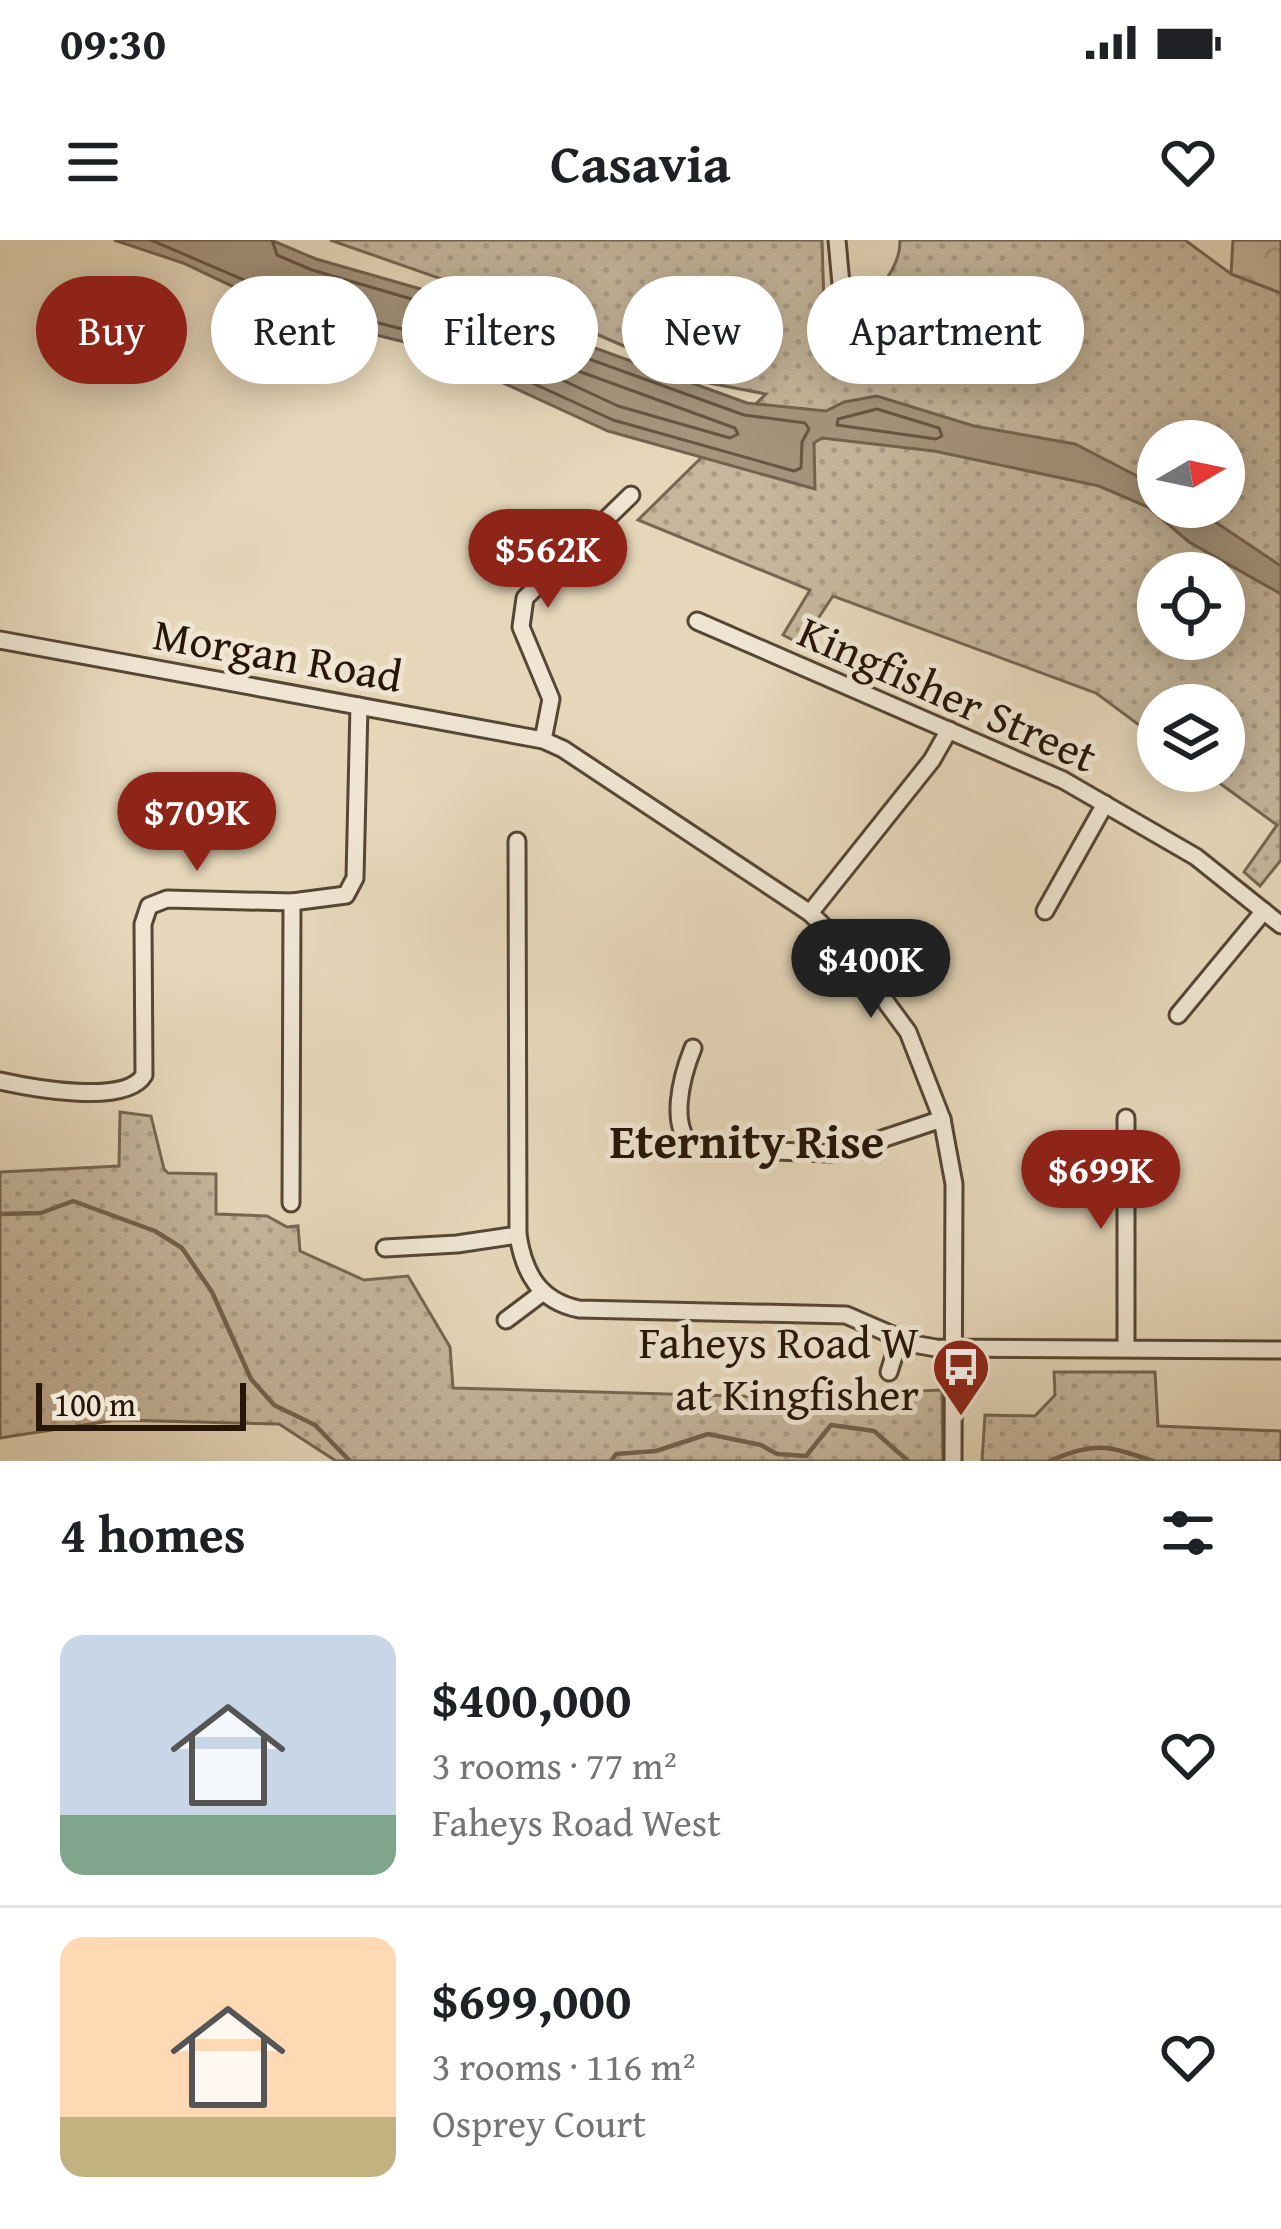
<!DOCTYPE html>
<html lang="en">
<head>
<meta charset="utf-8">
<style>
  :root { --surface:#fff; --page:#f6f6f6; --text:#202124; --muted:#757577; --line:#e0e0e0; --accent:#8f2418 }
  body { margin:0; font-family:"Gentium Book Plus",serif; background:var(--page); color:var(--text); height:100vh; display:flex; flex-direction:column; font-size:45px; white-space:nowrap }
  * { box-sizing:border-box; margin:0 }
  p { font-size:39px; color:var(--muted) }
  .icon { flex:none; width:66px; height:66px; fill:none; stroke:currentColor; stroke-width:2; stroke-linecap:round; stroke-linejoin:round }
  .map { position:relative; height:1221px; overflow:hidden }
  .sheet { display:flex; flex-direction:column; background:var(--surface); flex:1 }
  .sheet>* { flex:none }
  .guide { position:absolute; left:36px; top:36px; width:1209px; height:108px; display:flex; gap:24px }
  .needle { width:78px; rotate:81deg }
  .tools { position:absolute; left:1137px; top:180px; display:grid; gap:24px }
  .tools a { display:grid; place-items:center; width:108px; height:108px; border-radius:50%; background:var(--surface); box-shadow:0 6px 30px #0003; font-size:60px }
  .scale { position:absolute; left:36px; bottom:30px; width:210px; box-sizing:border-box; padding-left:12px; border:6px solid #261508; border-top:0; font-size:33px; line-height:42px; white-space:nowrap; color:#261508; -webkit-text-stroke:9px #efe5d2; paint-order:stroke }
  .price { position:absolute; translate:-50% -102px; padding:0 27px; border-radius:42px; background:var(--accent); color:#fff; font-size:39px; line-height:78px; filter:drop-shadow(0 3px 6px #0008) }
  .price::after { content:''; position:absolute; left:50%; top:72px; width:36px; height:27px; margin-left:-18px; background:inherit; clip-path:polygon(0 0,100% 0,50% 100%) }
  .price.current { background:#222; color:#fff }
  ul { padding:0; list-style:none }
  li { display:flex; align-items:center; gap:36px; height:300px; padding:0 60px }
  li+li { border-top:3px solid var(--line) }
  li span { display:grid; place-items:center; flex:none; width:336px; height:240px; border-radius:24px; color:#555 }
  li>.icon { margin-inline-start:auto }
  span .icon { width:144px; height:144px; fill:#fffc; stroke-width:1 }
  li b { font-size:51px }
  h2 { display:flex; justify-content:space-between; align-items:center; height:144px; padding:0 60px; font-size:51px }
  .chip { padding:0 42px; border-radius:54px; background:var(--surface); box-shadow:0 6px 30px #0003; font-size:42px; line-height:108px }
  .chip.current { background:var(--accent); color:#fff }
  .status { display:flex; justify-content:space-between; align-items:center; height:84px; padding:0 60px; background:var(--surface); direction:ltr }
  .status svg { height:33px; fill:currentColor }
  header { display:flex; justify-content:space-between; align-items:center; height:156px; padding:0 60px; background:var(--surface); font-size:54px; font-weight:700 }
  .map>svg:first-child { display:block }
  .green { fill:url(#green-dots); stroke:#766652; stroke-width:3; fill-rule:evenodd }
  .forest { fill:url(#forest-crowns); stroke:#766652; stroke-width:3 }
  .water { fill:#a5957d; stroke:#72624e; stroke-width:3 }
  .lines { fill:none; stroke-linecap:round; stroke-linejoin:round }
  .shore { stroke:#665542; stroke-width:3 }
  .stream { stroke:#72624e; stroke-width:4.5 }
  .minor-casing { stroke:#564634; stroke-width:21 }
  .minor { stroke:#efe5d2; stroke-width:15 }
  .labels { text-anchor:middle; dominant-baseline:central; stroke-width:10; stroke-linejoin:round; paint-order:stroke }
  .street-label { font-size:45px; fill:#261508; stroke:#efe5d2 }
  .poi-label { font-size:45px; fill:#261508; stroke:#efe5d2; text-anchor:end }
  .neighbourhood-label { font-size:48px; font-weight:bold; fill:#261508; stroke:#efe5d2 }
</style>
</head>
<body>
<div class="status"><b>09:30</b><svg viewBox="0 0 49 12"><path d="M0 12V9h3v3zM5 12V6h3v6zM10 12V3h3v9zM15 12V0h3v12zM26 1h20v11H26zM47 4h2v5h-2z"/></svg></div>
<header><svg class="icon" aria-label="menu" viewBox="0 0 24 24"><path d="M4 6h16M4 12h16M4 18h16"/></svg>Casavia<svg class="icon" aria-label="heart" viewBox="0 0 24 24"><path d="M12 20l-8-8c-3-5 5-10 8-4 3-6 11-1 8 4z"/></svg></header>
<div class="map">
<svg width="1281" height="1221" viewBox="0 0 1281 1221">
  <defs>
    <pattern id="green-dots" width="8" height="8" patternUnits="userSpaceOnUse" patternTransform="scale(3)"><rect width="8" height="8" fill="#c5b69c"/><path d="M2 2h.1M6 6h.1" fill="none" stroke="#a99c85" stroke-width="1.8" stroke-linecap="round"/></pattern>
    <pattern id="forest-crowns" width="20" height="18" patternUnits="userSpaceOnUse" patternTransform="scale(3)"><rect width="20" height="18" fill="#c5b69c"/><path d="M2 6a3 3 0 1 1 6 0M12 15a3 3 0 1 1 6 0" fill="none" stroke="#a99c85"/></pattern>
  </defs>
  <rect width="100%" height="100%" fill="#e6d7ba"/>
  <filter id="stains"><feTurbulence type="fractalNoise" baseFrequency=".00167" numOctaves="4"/><feColorMatrix values="0 0 0 0 .2 0 0 0 0 .09 0 0 0 0 .02 0 0 0 .5 -.17"/></filter>
  <radialGradient id="worn" r=".72"><stop offset=".6" stop-color="#630" stop-opacity="0"/><stop offset="1" stop-color="#630" stop-opacity=".3"/></radialGradient>
  <!-- green -->
  <g class="green">
    <path d="M 330,0 L 822,0 L 825,98 C 853,72 901,41 900,0 L 1185,0 L 1231,34 L 1281,53 L 1281,620 L 1260,646 L 1244,632 L 1277,585 L 1203,531 L 1224,531 L 1224,465 L 1158,465 L 1158,499 L 1096,453 L 833,356 L 801,404 L 783,395 L 810,350 L 638,280 L 766,154 L 709,143 L 587,90 ZM 1158,201 L 1224,201 L 1224,267 L 1158,267 ZM 1158,333 L 1224,333 L 1224,399 L 1158,399 Z"/>
    <path d="M 120,872 L 151,876 L 164,929 L 168,933 L 216,934 L 216,974 L 267,976 L 287,987 L 298,986 L 300,1011 L 364,1040 L 408,1036 L 450,1107 L 453,1148 L 770,1157 L 942,1150 L 943,1221 L 336,1221 L 279,1184 L 116,1180 L 0,1198 L 0,932 L 119,926 Z"/>
    <path d="M 1054,1132 L 1155,1132 L 1158,1186 L 1281,1191 L 1281,1221 L 982,1221 L 985,1175 L 1035,1176 L 1055,1155 Z"/>
  </g>
  <!-- forest -->
  <path class="forest" d="M 1233,0 L 1281,0 L 1281,53 L 1231,34 Z"/>
  <!-- water -->
  <path class="water" d="M 114,0 L 271,0 L 316,19 L 473,64 L 747,163 L 826,171 L 844,162 L 877,156 L 974,186 L 1075,204 L 1158,247 L 1158,267 L 1193,267 L 1281,326 L 1281,354 L 1189,302 L 1148,267 L 1099,246 L 934,211 L 822,198 L 814,203 L 815,249 L 608,191 L 425,107 L 291,74 L 183,23 Z"/>
  <g class="lines">
    <!-- shore -->
    <g class="shore">
      <path d="M 151,0 L 295,62 L 430,96 L 613,180 L 794,231 L 801,228 L 802,202 L 809,189 L 805,183 L 744,175 L 470,76 L 312,30 L 277,15 L 272,0"/>
      <path d="M 548,120 L 735,188 L 738,194 L 730,198 L 618,166 L 543,131 L 541,123 Z"/>
      <path d="M 877,169 L 939,188 L 942,196 L 936,199 L 837,185 L 838,179 Z"/>
    </g>
    <!-- stream -->
    <g class="stream">
      <path d="M 0,974 L 41,973 L 73,961 L 155,991 L 182,1008 L 212,1052 L 251,1139 L 274,1165 L 315,1185 L 350,1221"/>
      <path d="M 611,1221 L 616,1214 L 656,1211 L 708,1194 L 761,1205 L 777,1214 L 806,1216 L 831,1185 L 874,1191 L 908,1221"/>
      <path d="M 1050,1221 C 1095,1201 1108,1206 1153,1221"/>
    </g>
    <defs>
      <g id="minor">
        <path d="M 837,0 L 841,44"/>
        <path d="M 697,381 L 1063,540 L 1196,617 L 1281,685"/>
        <path d="M 0,400 L 543,500 L 563,509 L 810,673 L 847,709 L 908,792 L 942,879 L 954,944 L 953,1221"/>
        <path d="M 543,500 L 551,459 L 521,387 L 525,358 L 631,255"/>
        <path d="M 517,601 L 518,995 C 524,1033 539,1061 579,1069 L 846,1075 L 913,1104 L 936,1108 L 1281,1110"/>
        <path d="M 1045,671 L 1105,564"/>
        <path d="M 810,673 L 932,520 L 949,490"/>
        <path d="M 1178,775 L 1264,671"/>
        <path d="M 693,808 C 682,835 667,889 695,908 L 829,913 L 846,911 L 942,879"/>
        <path d="M 0,841 C 32,848 126,866 144,835 L 143,684 L 149,666 L 167,659 L 292,662 L 346,655 L 355,638 L 359,466"/>
        <path d="M 1126,878 L 1126,1107"/>
        <path d="M 291,963 L 292,662"/>
        <path d="M 385,1008 L 457,1004 L 518,995"/>
        <path d="M 506,1080 L 542,1053"/>
        <path d="M 889,1132 L 900,1097"/>
      </g>
    </defs>
    <!-- minor casing -->
    <use href="#minor" class="minor-casing"/>
    <!-- minor -->
    <use href="#minor" class="minor"/>
  </g>
  <!-- icons -->
  <defs>
    <symbol id="bus-pin" viewBox="-11 -11 22 30"><path d="M0 17L-7.5 6A9.5 9.5 0 1 1 7.5 6Z" fill="#8f2418" stroke="#efe5d2"/><path d="M-5-6H5V4H4V6H2V4H-2V6H-4V4H-5ZM-3.5-4V0h7V-4ZM-3.5 1.2v1.5H-2V1.2ZM2 1.2v1.5H3.5V1.2Z" fill="#fff"/></symbol>
  </defs>
  <g fill-rule="evenodd">
    <use href="#bus-pin" x="928" y="1094" width="66" height="90"/>
  </g>
  <g class="labels">
    <!-- street labels -->
    <g class="street-label">
      <text transform="translate(278 414) rotate(10)">Morgan Road</text>
      <text transform="translate(948 453) rotate(24)">Kingfisher Street</text>
    </g>
    <!-- poi labels -->
    <g class="poi-label">
      <text x="919" y="1101">Faheys Road W<tspan x="919" dy="52">at Kingfisher</tspan></text>
    </g>
    <!-- neighbourhood labels -->
    <g class="neighbourhood-label">
      <text x="747" y="900">Eternity Rise</text>
    </g>
  </g>
  <rect width="100%" height="100%" filter="url(#stains)"/>
  <rect width="100%" height="100%" fill="url(#worn)"/>
</svg>
<div class="tools">
<a><svg class="needle" viewBox="-14 -14 28 28"><path d="M0-13l5 13h-10z" fill="#e53935"/><path d="M0 13l5-13h-10z" fill="#757577"/></svg></a>
<a><svg class="icon" aria-label="locate" viewBox="0 0 24 24"><circle cx="12" cy="12" r="6"/><path d="M12 2v4M12 18v4M2 12h4M18 12h4"/></svg></a>
<a><svg class="icon" aria-label="layers" viewBox="0 0 24 24"><path d="M12 4l9 5-9 5-9-5zM3 14l9 5 9-5"/></svg></a>
</div>
<div class="scale">100 m</div>
<b class="price" style="left:548px;top:371px">$562K</b>
<b class="price" style="left:197px;top:634px">$709K</b>
<b class="price current" style="left:871px;top:781px">$400K</b>
<b class="price" style="left:1101px;top:992px">$699K</b>
<div class="guide">
<a class="chip current">Buy</a>
<a class="chip">Rent</a>
<a class="chip">Filters</a>
<a class="chip">New</a>
<a class="chip">Apartment</a>
</div>
</div>
<section class="sheet">
<h2>4 homes<svg class="icon" aria-label="filters" viewBox="0 0 24 24"><path d="M4 7h16M4 17h16"/><circle cx="9" cy="7" r="2"/><circle cx="15" cy="17" r="2"/></svg></h2>
<ul>
<li><span style="background:linear-gradient(#c9d6e8 75%,#7fa58c 0)"><svg class="icon" aria-label="home" viewBox="0 0 24 24"><path d="M3 11l9-7 9 7M6 9v11h12V9"/></svg></span><div><b>$400,000</b><p>3 rooms · 77 m²</p><p>Faheys Road West</p></div><svg class="icon" aria-label="heart" viewBox="0 0 24 24"><path d="M12 20l-8-8c-3-5 5-10 8-4 3-6 11-1 8 4z"/></svg></li>
<li><span style="background:linear-gradient(#ffd9b3 75%,#c2b280 0)"><svg class="icon" aria-label="home" viewBox="0 0 24 24"><path d="M3 11l9-7 9 7M6 9v11h12V9"/></svg></span><div><b>$699,000</b><p>3 rooms · 116 m²</p><p>Osprey Court</p></div><svg class="icon" aria-label="heart" viewBox="0 0 24 24"><path d="M12 20l-8-8c-3-5 5-10 8-4 3-6 11-1 8 4z"/></svg></li>
</ul>
</section>
</body>
</html>
